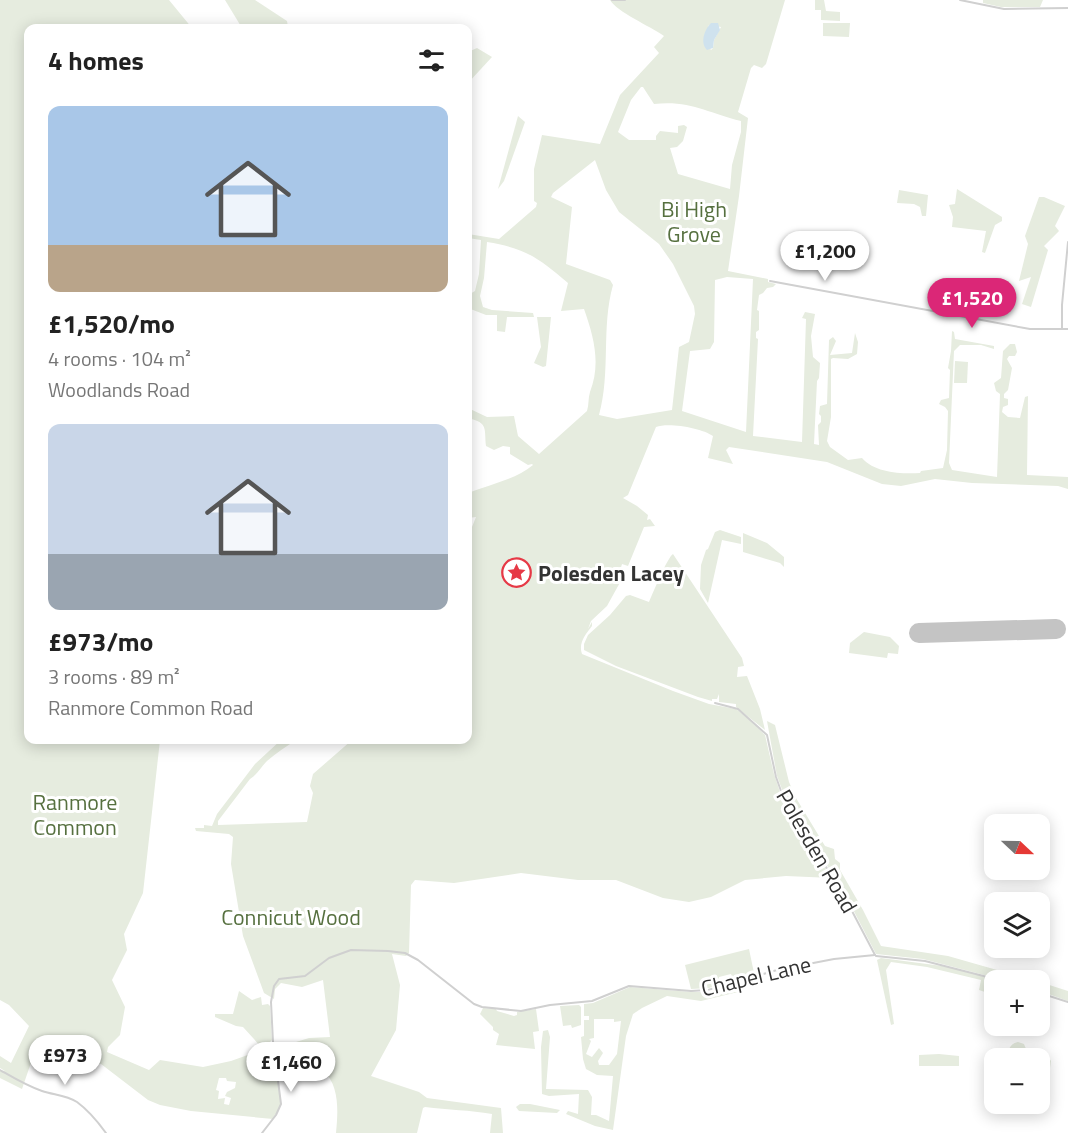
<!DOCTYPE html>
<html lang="en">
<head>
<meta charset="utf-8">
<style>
  :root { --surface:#fff; --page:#f2f2f2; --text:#222; --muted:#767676; --accent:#db2777 }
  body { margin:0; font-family:"Titillium Web",sans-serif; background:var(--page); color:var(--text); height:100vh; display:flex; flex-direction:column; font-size:22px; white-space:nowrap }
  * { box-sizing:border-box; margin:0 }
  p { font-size:20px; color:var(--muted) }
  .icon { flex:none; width:33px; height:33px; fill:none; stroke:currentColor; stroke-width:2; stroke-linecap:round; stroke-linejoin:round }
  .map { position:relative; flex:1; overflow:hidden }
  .details { position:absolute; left:24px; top:24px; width:448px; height:720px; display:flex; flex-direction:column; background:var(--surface); border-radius:12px; box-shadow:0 3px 15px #0003 }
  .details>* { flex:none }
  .needle { width:39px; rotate:112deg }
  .fabs { position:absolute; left:984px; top:814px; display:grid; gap:12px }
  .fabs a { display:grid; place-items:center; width:66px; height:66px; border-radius:12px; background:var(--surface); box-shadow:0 3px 15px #0003; font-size:30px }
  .price { position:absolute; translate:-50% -51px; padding:0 14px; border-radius:21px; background:#fff; color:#222; font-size:20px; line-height:39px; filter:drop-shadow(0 2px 3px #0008) }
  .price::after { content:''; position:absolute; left:50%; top:36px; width:18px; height:14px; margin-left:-9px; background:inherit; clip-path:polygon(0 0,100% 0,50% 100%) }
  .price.on { background:var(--accent); color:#fff }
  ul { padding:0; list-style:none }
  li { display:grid; align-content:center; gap:12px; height:318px; padding:0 24px }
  li span { display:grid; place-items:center; height:186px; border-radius:12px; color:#555 }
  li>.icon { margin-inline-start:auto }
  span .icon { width:108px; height:108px; fill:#fffc; stroke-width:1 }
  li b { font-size:26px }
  h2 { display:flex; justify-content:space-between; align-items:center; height:72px; padding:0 24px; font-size:26px }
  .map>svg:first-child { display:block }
  .green { fill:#e6ecdf; fill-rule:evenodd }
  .water { fill:#cfe2ee }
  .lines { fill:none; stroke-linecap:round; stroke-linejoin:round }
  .runway { stroke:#c4c4c4; stroke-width:20 }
  .minor { stroke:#d0d0d0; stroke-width:2 }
  .labels { text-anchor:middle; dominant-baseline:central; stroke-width:6; stroke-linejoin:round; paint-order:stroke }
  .park-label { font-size:22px; fill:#56703f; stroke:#fff }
  .poi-label { font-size:22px; font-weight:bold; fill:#333; stroke:#fff; text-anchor:start }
  .street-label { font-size:22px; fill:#333; stroke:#fff }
</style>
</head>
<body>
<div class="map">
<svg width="1068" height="1133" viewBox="0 0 1068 1133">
  <rect width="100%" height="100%" fill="#fff"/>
  <!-- green -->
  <g class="green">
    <path d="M 0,0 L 169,0 L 192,28 L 28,28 L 28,740 L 160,740 L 143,893 L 124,934 L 127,950 L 112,980 L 125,1007 L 120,1035 L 108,1047 L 107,1052 L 149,1070 L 160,1060 L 203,1067 L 231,1061 L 259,1051 L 262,1048 L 243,1027 L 236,1026 L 215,1017 L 215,1014 L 233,1014 L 239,991 L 252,1000 L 261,997 L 262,1005 L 268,1004 L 270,1006 L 272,1040 L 270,1042 L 264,1044 L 273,1042 L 281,1104 L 273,1119 L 191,1111 L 160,1105 L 148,1100 L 101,1064 L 81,1061 L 41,1049 L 38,1049 L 34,1054 L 22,1089 L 0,1078 L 0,1070 L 5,1071 L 0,1068 L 0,1056 L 11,1063 L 29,1026 L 9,1005 L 0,1000 ZM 219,1078 L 226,1078 L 227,1081 L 236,1082 L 235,1088 L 227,1092 L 225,1096 L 231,1098 L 229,1105 L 224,1104 L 225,1098 L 218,1099 L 219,1091 L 216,1090 Z"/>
    <path d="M 225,0 L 255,0 L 287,21 L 288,27 L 242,28 Z"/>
    <path d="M 610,0 L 785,0 L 766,64 L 762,68 L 754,65 L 751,68 L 738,112 L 748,118 L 739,196 L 728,271 L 768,279 L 768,282 L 776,284 L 773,287 L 767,288 L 763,293 L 759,295 L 757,310 L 759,311 L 759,330 L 756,332 L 756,338 L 758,339 L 753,436 L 802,442 L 806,319 L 802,318 L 805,312 L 815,314 L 811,336 L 813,357 L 820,363 L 819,378 L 817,381 L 814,444 L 819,445 L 818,425 L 821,422 L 821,416 L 819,414 L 820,406 L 827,404 L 829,340 L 833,337 L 836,341 L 830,355 L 852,353 L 855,333 L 858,342 L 857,354 L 848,359 L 833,358 L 831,359 L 831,417 L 827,441 L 830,447 L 848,460 L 862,458 C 875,473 901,474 920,473 L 921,471 L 943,468 L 947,450 L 948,411 L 945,407 L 939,404 L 941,400 L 949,398 L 950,370 L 948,368 L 951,351 L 952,331 L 954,332 L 955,339 L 994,346 L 994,349 L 981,345 L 960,345 L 954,351 L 949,463 L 952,470 L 997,477 L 1000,394 L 996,391 L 994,383 L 1001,378 L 1003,351 L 1010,344 L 1015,344 L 1017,352 L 1015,356 L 1009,356 L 1007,359 L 1012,368 L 1008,390 L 1004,394 L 1004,398 L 1008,399 L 1008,405 L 1003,407 L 1002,412 L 1008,417 L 1020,418 L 1025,397 L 1028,396 L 1027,475 L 1068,477 L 1068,489 L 1058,486 L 972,483 L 935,479 L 901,486 L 882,484 L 827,462 L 729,447 L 726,450 L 733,464 L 708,458 L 713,436 C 702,428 668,422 656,427 L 628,495 L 623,498 L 637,506 L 648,515 L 647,520 L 650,519 L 655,526 L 644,527 L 628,566 L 622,564 L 620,571 L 624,574 L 623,577 L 607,606 L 591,621 L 588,629 L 592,622 L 592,626 C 586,634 578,643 582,654 L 673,691 L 709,704 L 736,709 L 744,715 L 765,735 L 774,774 L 783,801 L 832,878 L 786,876 L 745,880 L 711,897 L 689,902 L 663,898 L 616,880 L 578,880 L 521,873 L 454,883 L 415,880 L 411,885 L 409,953 L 406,956 L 392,954 L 400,985 L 396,1030 L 371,1076 L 419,1092 L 427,1098 L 501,1108 L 503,1133 L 490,1133 L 492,1114 C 470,1110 448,1110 425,1107 L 423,1108 L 417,1133 L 336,1133 C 338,1112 340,1086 323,1070 C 318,1065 309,1063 302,1060 L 296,1042 L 309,1038 L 330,1037 L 323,980 L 302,987 L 281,983 L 275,989 L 274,999 L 264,993 L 243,936 L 231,864 L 233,837 L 229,834 L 196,831 L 195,828 L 204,828 L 204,825 L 212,826 L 217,814 L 255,764 L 281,740 L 296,740 C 287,746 276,753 267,761 C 261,767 257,775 250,779 L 218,821 L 218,825 L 307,822 L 313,793 L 310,786 L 313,774 L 352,740 L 364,743 L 378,743 L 380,740 L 468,740 L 468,537 L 476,517 L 468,518 L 468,493 C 490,484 515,480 533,465 L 532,464 L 528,465 L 510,454 L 510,447 L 503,446 L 494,450 L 486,446 C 484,429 489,423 468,418 L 468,408 L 487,417 L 514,416 L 518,436 L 539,454 L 587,411 C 589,405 588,398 590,392 C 601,364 594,337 584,309 L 561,311 L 568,283 C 539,258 525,248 487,242 L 484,278 L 480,296 L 483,307 L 492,310 L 533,313 L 534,317 L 507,317 L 505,332 L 497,331 L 497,315 L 486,315 L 468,308 L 468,295 L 475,291 L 479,274 L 481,240 L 468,238 L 468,234 L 499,239 L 536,207 L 537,203 L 534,201 L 534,169 L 542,135 L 600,144 L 620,95 L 659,53 L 654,47 L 664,36 C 650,26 617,12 610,0 ZM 709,25 L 721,27 L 714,40 L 713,48 L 711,50 L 704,38 ZM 641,87 L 643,87 L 654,104 C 690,100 708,113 741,121 L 741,132 L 732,165 L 730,189 L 678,174 L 670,148 L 677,147 L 683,141 L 687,127 L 684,125 L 678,126 L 678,133 L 660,131 L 656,136 L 656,140 L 629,140 L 618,132 L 631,100 ZM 595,160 L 606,190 L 619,212 L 659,244 L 673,264 L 694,306 L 695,314 L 689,342 L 679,347 L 672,410 L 617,419 L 599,415 C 611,372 601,327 613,285 L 610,280 L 566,264 L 572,207 L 551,197 L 553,193 ZM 727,277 L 753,279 L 746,432 L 682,411 L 690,351 L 710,349 L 714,342 L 715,280 Z"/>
    <path d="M 815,0 L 824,0 L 826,11 L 840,12 L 840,21 L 821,20 L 821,10 L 815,10 Z"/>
    <path d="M 983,0 L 1043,0 L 1040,7 L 1001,7 L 983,3 Z"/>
    <path d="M 823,23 L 850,23 L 849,37 L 823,36 Z"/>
    <path d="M 477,48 L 492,57 L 468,83 L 468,52 Z"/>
    <path d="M 518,116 L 525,122 L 504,181 L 498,189 Z"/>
    <path d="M 957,189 L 1002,217 L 1002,221 L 995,225 L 985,253 L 982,252 L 986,231 L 952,227 L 953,217 L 949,205 L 955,204 Z"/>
    <path d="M 899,190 L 928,195 L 926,216 L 922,216 L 920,207 L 914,204 L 897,203 Z"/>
    <path d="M 1039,197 L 1044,197 L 1065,206 L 1055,226 L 1059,231 L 1044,246 L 1048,250 L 1031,307 L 1022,304 L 1031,277 L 1019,281 L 1028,244 L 1025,236 Z"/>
    <path d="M 537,317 L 551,317 L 546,366 L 543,367 L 534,363 L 541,347 Z"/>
    <path d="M 955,361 L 968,362 L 967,383 L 954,383 Z"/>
    <path d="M 720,530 L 741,537 L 741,544 L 722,540 L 708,603 L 700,589 L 701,565 L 706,550 L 708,549 L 715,532 Z"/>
    <path d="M 743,533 L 767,543 L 784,557 L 784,567 L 780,563 L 743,552 Z"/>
    <path d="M 673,554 L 742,658 L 744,666 L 738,667 L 737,677 L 747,676 L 760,709 L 765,730 L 736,707 L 736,704 L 719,702 L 719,694 L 717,699 L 712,699 L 712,701 L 698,697 L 616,666 L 584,650 L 584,644 L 588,635 L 610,615 L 626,596 L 630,595 L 649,602 C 653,593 667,558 673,554 Z"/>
    <path d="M 864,632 L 890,637 L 899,646 L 898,654 L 888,653 L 887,658 L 849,653 L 850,643 Z"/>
    <path d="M 767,721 L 775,725 L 789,782 L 796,798 L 825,846 L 834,849 L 835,859 L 840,863 L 840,870 L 863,910 L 881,946 L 948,956 L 1035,981 L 1007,981 L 923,959 L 876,954 L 844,892 L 787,803 L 777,776 Z"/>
    <path d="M 749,949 L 754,973 L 733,980 L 731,974 L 719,977 L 719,985 L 709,988 L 691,989 L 685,965 Z"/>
    <path d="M 881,958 L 950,967 L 999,981 L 994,981 L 994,995 L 979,990 L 981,980 L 927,967 L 891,962 L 886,970 L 894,1024 L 891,1025 L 877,960 Z"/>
    <path d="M 740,982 L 738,992 L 701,1001 L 667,996 L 642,1008 L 633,1014 L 626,1036 L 613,1130 L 595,1126 L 566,1114 L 568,1111 L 578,1114 L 579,1094 L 549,1096 L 542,1094 L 541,1047 L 543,1031 L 548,1030 L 550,1037 L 546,1089 L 588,1090 L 592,1097 L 591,1115 L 596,1115 L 609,1121 L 613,1076 L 597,1075 L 586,1069 L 583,1059 L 581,1037 L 584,1036 L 584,1020 L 589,1020 L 589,1016 L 584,1016 L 584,1004 L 593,1003 L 630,987 L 691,992 L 708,992 ZM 594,1019 L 614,1019 L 614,1022 L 621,1021 L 617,1054 L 609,1065 L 599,1065 L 598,1061 L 603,1053 L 599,1048 L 592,1057 L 586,1054 L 591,1041 L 589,1039 L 594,1038 Z"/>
    <path d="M 1040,982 L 1068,991 L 1068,1001 L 1040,991 Z"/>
    <path d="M 579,1005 L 581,1007 L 581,1025 L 572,1028 L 571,1025 L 563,1026 L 560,1006 Z"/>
    <path d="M 483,1008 L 496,1009 L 497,1011 L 514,1016 L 517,1015 L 517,1012 L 536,1009 L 539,1031 L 533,1032 L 535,1049 L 496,1045 L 499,1034 L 493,1030 L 493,1027 L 480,1014 Z"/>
    <path d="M 1018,1042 L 1024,1044 C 1029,1058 1037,1055 1049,1058 L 1051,1061 L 1050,1068 L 1040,1069 L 1040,1059 L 1005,1059 C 1009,1052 1008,1044 1018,1042 Z"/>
    <path d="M 939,1054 L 959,1056 L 959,1066 L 919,1066 L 919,1055 Z"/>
    <path d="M 520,1104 L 530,1104 L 560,1110 L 557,1113 L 519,1111 L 516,1107 Z"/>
  </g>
  <!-- water -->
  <path class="water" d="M 711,23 L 718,23 L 720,30 L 714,40 L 713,48 L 707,50 C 700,43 704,30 711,23 Z"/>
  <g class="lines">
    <!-- runway -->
    <path class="runway" d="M 919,633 L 1056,629"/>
    <!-- minor -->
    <g class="minor">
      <path d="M 612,0 L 625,0"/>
      <path d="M 960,0 L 1004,9 L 1068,8"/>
      <path d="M 770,281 L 1030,329 L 1068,329"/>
      <path d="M 1062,329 L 1062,305 L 1068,242"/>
      <path d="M 715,703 L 738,709 L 767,735 L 776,777 L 786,805 L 841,890 L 875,955"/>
      <path d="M 876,956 L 925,961 L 1003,981"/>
      <path d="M 1040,993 L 1068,1002"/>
      <path d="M 0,1070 C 14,1078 27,1086 42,1091 C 54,1095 66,1095 77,1102 C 88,1110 98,1122 106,1133"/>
      <path d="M 262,1133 L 276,1115 L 281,1104 L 273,1042 L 271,1002 L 274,986 L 279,979 L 305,976 L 329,958 L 351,950 L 388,951 L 405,953 L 418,960 L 474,1004 L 482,1007 L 521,1011 L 550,1005 L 592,1001 L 629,986 L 691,991 L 708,990 L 777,970 L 834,959 L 875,955"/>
    </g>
  </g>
  <!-- icons -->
  <defs>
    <symbol id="sight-ring" viewBox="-11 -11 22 22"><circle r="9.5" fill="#fff" stroke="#e63946" stroke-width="1.5"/><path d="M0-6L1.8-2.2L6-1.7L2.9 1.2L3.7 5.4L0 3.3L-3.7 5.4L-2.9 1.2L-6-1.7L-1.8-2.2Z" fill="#e63946"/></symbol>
  </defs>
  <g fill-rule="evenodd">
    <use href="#sight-ring" x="500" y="556" width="33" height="33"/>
  </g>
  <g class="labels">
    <!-- park labels -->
    <g class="park-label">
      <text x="694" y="209">Bi High<tspan x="694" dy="25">Grove</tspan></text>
      <text x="75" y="802">Ranmore<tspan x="75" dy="25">Common</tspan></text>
      <text x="291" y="917">Connicut Wood</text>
    </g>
    <!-- poi labels -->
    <g class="poi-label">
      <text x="538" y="573">Polesden Lacey</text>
    </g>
    <!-- street labels -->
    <g class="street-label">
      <text transform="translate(817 851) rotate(60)">Polesden Road</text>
      <text transform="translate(756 976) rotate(-13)">Chapel Lane</text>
    </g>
  </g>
</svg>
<div class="fabs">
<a><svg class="needle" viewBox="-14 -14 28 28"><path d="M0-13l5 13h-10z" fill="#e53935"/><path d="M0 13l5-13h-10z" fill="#767676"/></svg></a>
<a><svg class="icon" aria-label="layers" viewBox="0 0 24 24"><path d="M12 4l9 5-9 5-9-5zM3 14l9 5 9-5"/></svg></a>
<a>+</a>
<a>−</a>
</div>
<b class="price" style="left:825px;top:282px">£1,200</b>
<b class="price on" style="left:972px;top:329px">£1,520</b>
<b class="price" style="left:65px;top:1086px">£973</b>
<b class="price" style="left:291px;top:1093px">£1,460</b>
<section class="details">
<h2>4 homes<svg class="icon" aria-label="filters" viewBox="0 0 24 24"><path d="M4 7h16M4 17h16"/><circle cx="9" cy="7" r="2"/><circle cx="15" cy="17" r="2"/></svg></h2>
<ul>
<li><span style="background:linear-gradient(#a9c7e8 75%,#b9a48a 0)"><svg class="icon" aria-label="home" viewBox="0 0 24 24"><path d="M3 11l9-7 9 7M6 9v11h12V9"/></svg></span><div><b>£1,520/mo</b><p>4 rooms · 104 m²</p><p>Woodlands Road</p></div></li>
<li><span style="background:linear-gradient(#c9d6e8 70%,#9aa5b1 0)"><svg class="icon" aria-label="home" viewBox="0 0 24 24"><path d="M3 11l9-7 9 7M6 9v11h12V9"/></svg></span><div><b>£973/mo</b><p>3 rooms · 89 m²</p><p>Ranmore Common Road</p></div></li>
</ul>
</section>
</div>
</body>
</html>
